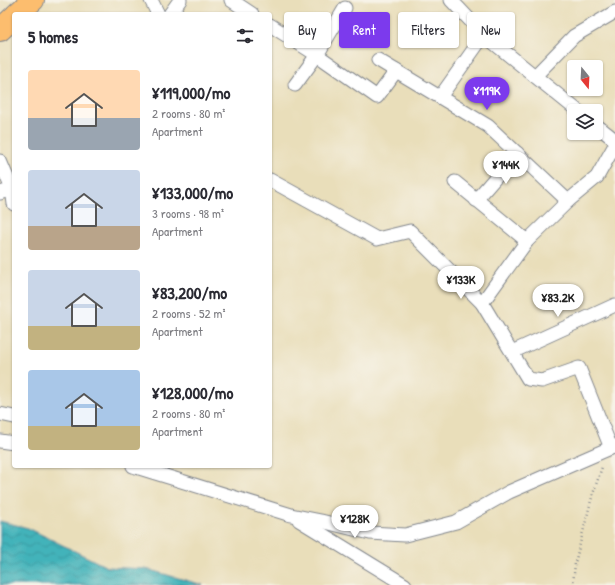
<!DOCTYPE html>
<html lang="en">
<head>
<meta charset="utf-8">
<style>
  :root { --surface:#fff; --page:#f7f7f7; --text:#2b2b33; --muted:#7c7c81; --accent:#7c3aed }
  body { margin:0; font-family:"Patrick Hand",sans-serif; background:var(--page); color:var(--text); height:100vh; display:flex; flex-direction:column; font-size:15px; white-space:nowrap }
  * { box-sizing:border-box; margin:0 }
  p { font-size:13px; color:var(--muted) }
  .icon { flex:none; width:22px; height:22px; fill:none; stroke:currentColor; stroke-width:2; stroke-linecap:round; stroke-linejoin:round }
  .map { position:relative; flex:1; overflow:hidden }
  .sheet { position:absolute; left:12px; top:12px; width:260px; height:456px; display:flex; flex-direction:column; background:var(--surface); border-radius:4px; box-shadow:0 1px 3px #0004 }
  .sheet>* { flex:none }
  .banner { position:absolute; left:284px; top:12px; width:271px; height:36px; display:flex; gap:8px }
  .needle { width:26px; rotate:162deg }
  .buttons { position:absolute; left:567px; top:60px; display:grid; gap:8px }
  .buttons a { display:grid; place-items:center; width:36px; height:36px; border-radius:4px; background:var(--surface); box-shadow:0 1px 3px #0004; font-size:20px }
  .price { position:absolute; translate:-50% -34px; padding:0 9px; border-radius:14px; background:#fff; color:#222; font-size:13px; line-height:26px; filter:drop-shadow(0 1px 2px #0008) }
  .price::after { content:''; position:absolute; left:50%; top:24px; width:12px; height:9px; margin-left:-6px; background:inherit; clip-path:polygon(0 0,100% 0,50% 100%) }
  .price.selected { background:var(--accent); color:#fff }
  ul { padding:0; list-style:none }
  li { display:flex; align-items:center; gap:12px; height:100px; padding:0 16px }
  li span { display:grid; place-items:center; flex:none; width:112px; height:80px; border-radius:4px; color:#555 }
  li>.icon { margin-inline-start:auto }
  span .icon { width:48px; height:48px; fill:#fffc; stroke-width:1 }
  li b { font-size:17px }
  h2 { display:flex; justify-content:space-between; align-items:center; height:48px; padding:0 16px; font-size:17px }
  .tag { padding:0 14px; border-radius:4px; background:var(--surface); box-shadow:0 1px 3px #0004; font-size:14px; line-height:36px }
  .tag.selected { background:var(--accent); color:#fff }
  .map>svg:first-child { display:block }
  .water { fill:url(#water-waves); stroke:#2f718c }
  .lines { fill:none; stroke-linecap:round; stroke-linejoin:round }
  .street-casing { stroke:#82868c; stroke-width:15 }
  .highway-casing { stroke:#82868c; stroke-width:24 }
  .path { stroke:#82868c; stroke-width:2.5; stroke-dasharray:1 3; stroke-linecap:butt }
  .street { stroke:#fff; stroke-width:13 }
  .highway { stroke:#fcbd6e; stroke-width:22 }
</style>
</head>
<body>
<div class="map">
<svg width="615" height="585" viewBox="0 0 615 585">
  <defs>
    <pattern id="water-waves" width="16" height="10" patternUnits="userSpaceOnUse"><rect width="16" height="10" fill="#43b3ba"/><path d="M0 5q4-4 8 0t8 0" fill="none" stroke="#37929a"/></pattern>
  </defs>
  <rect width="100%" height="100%" fill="#f7f3e8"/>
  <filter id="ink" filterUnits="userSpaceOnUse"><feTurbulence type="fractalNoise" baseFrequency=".025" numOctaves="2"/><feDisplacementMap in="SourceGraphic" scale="8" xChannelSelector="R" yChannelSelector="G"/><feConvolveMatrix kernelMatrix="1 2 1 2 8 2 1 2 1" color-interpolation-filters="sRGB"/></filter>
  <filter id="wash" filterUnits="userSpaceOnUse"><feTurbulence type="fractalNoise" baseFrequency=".012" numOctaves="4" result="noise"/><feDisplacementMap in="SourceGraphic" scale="16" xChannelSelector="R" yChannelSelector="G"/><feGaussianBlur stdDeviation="0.9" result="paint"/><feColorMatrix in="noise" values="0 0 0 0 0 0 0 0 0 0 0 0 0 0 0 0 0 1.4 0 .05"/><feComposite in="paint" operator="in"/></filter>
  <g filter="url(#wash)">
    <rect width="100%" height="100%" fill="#e9deba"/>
    <!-- water -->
    <path class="water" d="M 0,521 L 28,528 L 107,567 L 146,569 L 203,585 L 0,585 Z"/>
  </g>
  <g filter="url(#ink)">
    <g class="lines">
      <defs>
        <g id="street">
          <path d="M 151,0 L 158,14"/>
          <path d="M 231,0 L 252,14"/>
          <path d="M 451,0 L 484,35 L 578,111"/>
          <path d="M 170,14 L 180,0"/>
          <path d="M 270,25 L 317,55 L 377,97 L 396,71"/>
          <path d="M 378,60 L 488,126 L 568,201"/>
          <path d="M 535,76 L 574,36 L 615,12"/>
          <path d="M 295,85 L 317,55 L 345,8"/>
          <path d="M 440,97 L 484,35"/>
          <path d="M 596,125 L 615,140"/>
          <path d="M 0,161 L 12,189 L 14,204"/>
          <path d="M 270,180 L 377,239 L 410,231 L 482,303 L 528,379 L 542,381 L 579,368 L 611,448"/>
          <path d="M 455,182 L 527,241"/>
          <path d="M 0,193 L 14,189"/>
          <path d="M 476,200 L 517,153"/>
          <path d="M 482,303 L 527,241 L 568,201 L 597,177 L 615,145"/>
          <path d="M 512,352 L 615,305"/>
          <path d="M 0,414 L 14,417"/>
          <path d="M 0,441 L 14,443"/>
          <path d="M 133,466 L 291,515 L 321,521 L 370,533 L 405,535 L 456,522 L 509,492 L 615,446"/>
          <path d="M 299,520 L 405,585"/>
        </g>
        <g id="highway">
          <path d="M 17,14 L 33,0"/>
          <path d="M 0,30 L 14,17"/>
        </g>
      </defs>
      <!-- street casing -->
      <use href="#street" class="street-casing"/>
      <!-- highway casing -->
      <use href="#highway" class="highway-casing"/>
      <!-- path -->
      <path class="path" d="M 573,585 L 575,563 L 592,497 L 602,467"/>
      <!-- street -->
      <use href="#street" class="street"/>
      <!-- highway -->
      <use href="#highway" class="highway"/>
    </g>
  </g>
</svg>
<div class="buttons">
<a><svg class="needle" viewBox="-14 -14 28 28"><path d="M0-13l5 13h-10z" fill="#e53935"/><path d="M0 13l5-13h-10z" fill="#7c7c81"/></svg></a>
<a><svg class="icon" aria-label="layers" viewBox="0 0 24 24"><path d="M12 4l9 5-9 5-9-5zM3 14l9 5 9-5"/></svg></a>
</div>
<b class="price selected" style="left:487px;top:111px">¥119K</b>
<b class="price" style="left:506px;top:185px">¥144K</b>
<b class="price" style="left:461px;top:300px">¥133K</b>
<b class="price" style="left:558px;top:318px">¥83.2K</b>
<b class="price" style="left:355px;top:539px">¥128K</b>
<div class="banner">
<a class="tag">Buy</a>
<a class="tag selected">Rent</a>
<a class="tag">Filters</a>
<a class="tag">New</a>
</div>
<section class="sheet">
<h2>5 homes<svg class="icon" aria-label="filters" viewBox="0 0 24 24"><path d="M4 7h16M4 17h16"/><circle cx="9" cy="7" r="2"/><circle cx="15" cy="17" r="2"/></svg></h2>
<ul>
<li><span style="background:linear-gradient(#ffd9b3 60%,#9aa5b1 0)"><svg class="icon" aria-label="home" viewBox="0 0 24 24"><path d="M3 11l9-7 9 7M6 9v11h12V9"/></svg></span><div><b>¥119,000/mo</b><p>2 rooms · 80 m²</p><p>Apartment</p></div></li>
<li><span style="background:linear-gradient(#c9d6e8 70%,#b9a48a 0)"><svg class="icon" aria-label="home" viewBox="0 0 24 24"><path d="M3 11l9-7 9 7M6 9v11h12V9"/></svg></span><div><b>¥133,000/mo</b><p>3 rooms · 98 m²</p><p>Apartment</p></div></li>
<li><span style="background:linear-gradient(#c9d6e8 70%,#c2b280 0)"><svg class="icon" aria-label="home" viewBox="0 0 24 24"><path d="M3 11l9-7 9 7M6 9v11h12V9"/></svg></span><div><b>¥83,200/mo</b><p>2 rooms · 52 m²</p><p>Apartment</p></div></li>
<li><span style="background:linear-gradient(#a9c7e8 70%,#c2b280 0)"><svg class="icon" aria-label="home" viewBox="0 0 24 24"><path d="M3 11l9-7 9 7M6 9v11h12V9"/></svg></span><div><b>¥128,000/mo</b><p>2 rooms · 80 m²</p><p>Apartment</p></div></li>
</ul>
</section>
</div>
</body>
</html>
